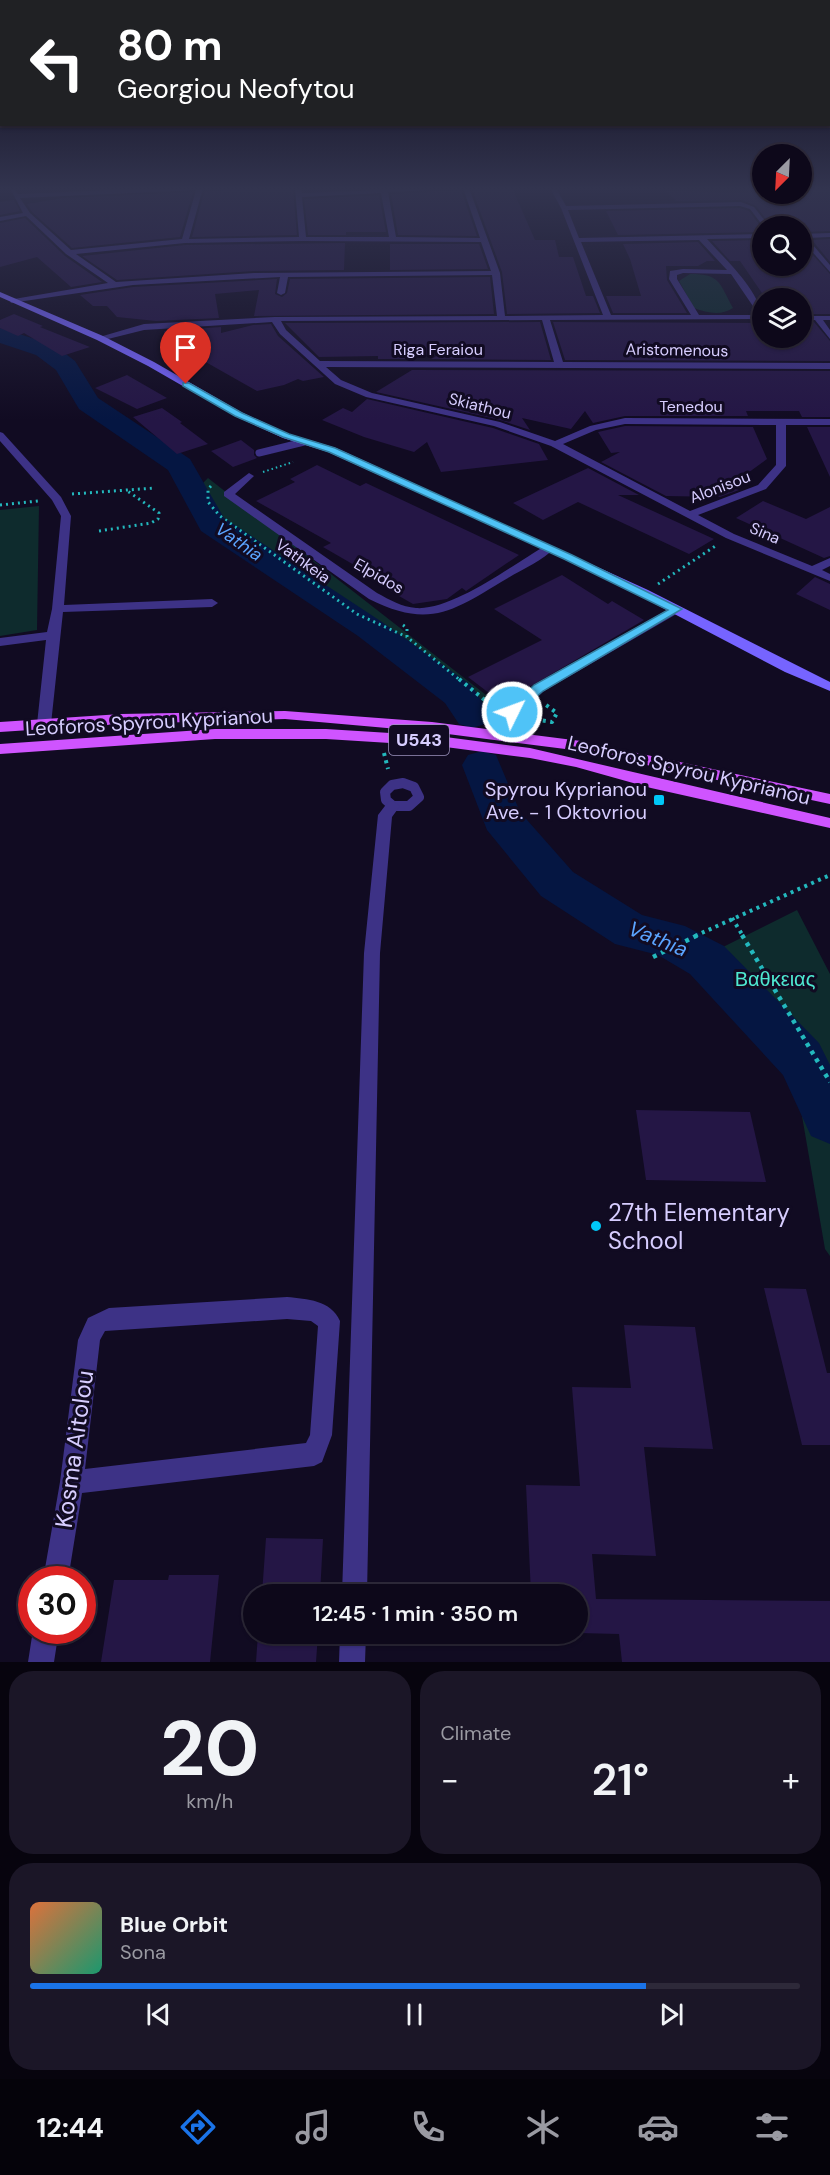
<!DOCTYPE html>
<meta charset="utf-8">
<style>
body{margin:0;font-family:"DM Sans",sans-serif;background:#1b1627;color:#f1f3f6;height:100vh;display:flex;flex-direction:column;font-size:22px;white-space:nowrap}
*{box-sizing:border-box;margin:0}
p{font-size:20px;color:#9a9aa2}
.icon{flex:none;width:33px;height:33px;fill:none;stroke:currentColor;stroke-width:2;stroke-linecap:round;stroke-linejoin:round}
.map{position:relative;height:1662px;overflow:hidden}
.details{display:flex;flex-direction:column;gap:9px;padding:9px;background:#07040e;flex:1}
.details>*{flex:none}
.guide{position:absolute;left:0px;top:0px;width:831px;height:126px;box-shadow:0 2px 4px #0004,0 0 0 2px #2d2939;background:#202124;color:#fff;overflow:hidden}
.needle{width:39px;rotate:204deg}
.controls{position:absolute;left:752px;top:144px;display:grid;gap:12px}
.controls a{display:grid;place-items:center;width:60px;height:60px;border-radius:50%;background:#0d081a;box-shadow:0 2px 4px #0004,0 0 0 2px #2d2939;font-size:30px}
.speed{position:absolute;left:18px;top:1566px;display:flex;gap:12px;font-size:30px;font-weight:700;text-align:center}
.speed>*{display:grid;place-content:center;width:78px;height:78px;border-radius:50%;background:#0d081a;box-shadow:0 2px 4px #0004,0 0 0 2px #2d2939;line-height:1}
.speed .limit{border:9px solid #d22;background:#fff;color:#111}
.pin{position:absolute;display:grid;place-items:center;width:51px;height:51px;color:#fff;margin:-62px -26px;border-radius:50% 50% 50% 0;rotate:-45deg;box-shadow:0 0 6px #0007}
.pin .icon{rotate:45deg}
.me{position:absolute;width:66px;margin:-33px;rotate:48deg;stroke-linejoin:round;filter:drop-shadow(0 0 4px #0008)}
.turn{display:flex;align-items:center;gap:21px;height:126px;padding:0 18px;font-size:27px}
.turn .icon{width:78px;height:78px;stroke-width:2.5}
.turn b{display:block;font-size:42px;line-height:51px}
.big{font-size:45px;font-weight:600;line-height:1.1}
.details .widget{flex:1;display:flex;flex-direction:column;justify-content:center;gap:9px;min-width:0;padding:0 21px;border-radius:24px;background:#1b1627}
.details .dial{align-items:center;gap:0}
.dial b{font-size:78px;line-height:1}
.song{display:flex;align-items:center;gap:18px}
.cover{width:72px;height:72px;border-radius:9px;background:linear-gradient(135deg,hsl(20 70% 55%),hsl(160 70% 35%))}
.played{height:6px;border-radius:3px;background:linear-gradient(90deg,#1a73e8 80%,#2d2939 80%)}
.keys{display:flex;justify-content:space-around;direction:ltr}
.heat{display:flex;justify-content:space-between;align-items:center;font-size:33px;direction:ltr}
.details .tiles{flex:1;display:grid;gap:9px;grid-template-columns:1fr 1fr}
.widget:last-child{grid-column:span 2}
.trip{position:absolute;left:243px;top:1584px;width:345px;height:60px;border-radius:30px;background:#0d081a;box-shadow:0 2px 4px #0004,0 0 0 2px #2d2939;font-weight:600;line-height:60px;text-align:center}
.tabs{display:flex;height:96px;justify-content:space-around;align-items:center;background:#05030a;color:#9a9aa2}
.tabs .icon{width:42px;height:42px}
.tabs .active{color:#1a73e8}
.tabs b{font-size:27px;color:#f1f3f6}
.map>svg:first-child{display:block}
.green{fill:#0e2b2d}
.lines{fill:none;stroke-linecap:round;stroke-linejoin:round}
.river{fill:#051642;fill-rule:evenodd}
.building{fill:#241645}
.path-far3{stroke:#23b8bd;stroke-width:2;stroke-dasharray:1.5 3;stroke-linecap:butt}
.path-far2{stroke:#23b8bd;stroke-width:3;stroke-dasharray:2 4;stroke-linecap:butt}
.path-far1{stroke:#23b8bd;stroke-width:4;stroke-dasharray:3 4.5;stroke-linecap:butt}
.path{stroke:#23b8bd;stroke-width:4.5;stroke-dasharray:4 5;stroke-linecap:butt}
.lane-far1{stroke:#3d3286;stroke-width:7}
.lane{stroke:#3d3286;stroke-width:10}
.street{fill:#3d3286;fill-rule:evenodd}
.secondary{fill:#7664ff;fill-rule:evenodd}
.primary{fill:#cf54ff;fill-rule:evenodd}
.route{fill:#4fc3f7;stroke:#337fa1;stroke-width:1.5}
.poi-dot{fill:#00c8f8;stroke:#110b22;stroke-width:2}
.labels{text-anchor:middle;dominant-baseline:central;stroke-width:6;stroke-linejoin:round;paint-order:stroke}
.far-street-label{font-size:16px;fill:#d7cdff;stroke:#110b22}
.far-water-label{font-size:18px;font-style:italic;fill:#5ba4ff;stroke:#110b22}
.shield{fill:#110b22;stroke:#9c93bd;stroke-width:1.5}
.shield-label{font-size:18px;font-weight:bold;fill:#d7cdff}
.street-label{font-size:20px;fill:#d7cdff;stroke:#110b22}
.poi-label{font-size:20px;fill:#d7cdff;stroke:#110b22;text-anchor:end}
.park-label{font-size:20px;fill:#4ee9d1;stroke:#110b22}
.water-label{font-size:21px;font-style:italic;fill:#5ba4ff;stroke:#110b22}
.near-poi-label{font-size:24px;fill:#d7cdff;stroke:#110b22;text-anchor:start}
.near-street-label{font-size:24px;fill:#d7cdff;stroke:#110b22}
</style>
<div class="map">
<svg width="830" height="1662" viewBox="0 0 830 1662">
<rect width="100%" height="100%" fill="#110b22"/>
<path class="green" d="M 690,274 C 721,274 719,283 733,308 C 721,316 707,313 694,308 L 679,281 Z
M 208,478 L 504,709 L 485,714 L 221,523 L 199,487 Z
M 39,506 L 37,630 L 0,636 L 0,510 Z
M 797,910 L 830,974 L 830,1256 L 825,1249 L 798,1093 L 697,960 Z"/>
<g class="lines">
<path class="river" d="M 0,328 L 54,345 L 75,361 L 98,398 L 190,459 L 224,518 L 382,622 L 471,685 L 491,715 L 485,724 L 472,728 L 459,724 L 445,703 L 358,636 L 201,531 L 168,470 L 79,409 L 56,370 L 36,355 L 0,343 Z
M 482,751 L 496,755 L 520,812 L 573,872 L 642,915 L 685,926 L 724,946 L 819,1043 L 830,1065 L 830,1144 L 811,1136 L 783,1075 L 690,974 L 658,955 L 615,944 L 541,896 L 487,830 L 462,765 L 468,755 Z"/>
</g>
<path class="building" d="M 222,188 L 293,188 L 297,235 L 192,237 L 204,192 L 222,191 Z
M 512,188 L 535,240 L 555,240 L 559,257 L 573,257 L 586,296 L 593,296 L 600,313 L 507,314 L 502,272 L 472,189 Z
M 801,188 L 830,188 L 830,231 L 801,232 L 801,226 L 771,226 L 756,206 L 742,200 L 676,201 L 666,191 L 801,194 Z
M 461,190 L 477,236 L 398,235 L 391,194 Z
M 193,192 L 180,237 L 72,248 L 32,212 L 27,204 L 63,198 Z
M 379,195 L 386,232 L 346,232 L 346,235 L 308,235 L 304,199 Z
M 14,200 L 20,211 L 0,215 L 0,202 Z
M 740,208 L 749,211 L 762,228 L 762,232 L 618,235 L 606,211 Z
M 25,218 L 65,256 L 102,282 L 71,287 L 37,257 L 0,267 L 0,223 Z
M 830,239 L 830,262 L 812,240 Z
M 762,240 L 762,266 L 801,266 L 801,242 L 830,274 L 830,314 L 801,314 L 801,296 L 764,296 L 740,261 L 730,261 L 712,241 Z
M 698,242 L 715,261 L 707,261 L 698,266 L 666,266 L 667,280 L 687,313 L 613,313 L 606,296 L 641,296 L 630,259 L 623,244 Z
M 345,243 L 344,270 L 254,271 L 117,280 L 82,256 L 185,245 Z
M 390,244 L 479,244 L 488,269 L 390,270 Z
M 490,277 L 494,314 L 254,316 L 259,290 L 215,294 L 219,318 L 156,321 L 117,317 L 107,306 L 93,306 L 80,295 L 133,287 L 277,279 L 275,294 L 282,297 L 287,293 L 290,279 Z
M 14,314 L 43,326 L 40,327 L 90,347 L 62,356 L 24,333 L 18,336 L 0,328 L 0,320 Z
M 540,322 L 551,360 L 431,359 L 446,351 L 406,359 L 378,359 L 378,356 L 319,357 L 285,323 Z
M 553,322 L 762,323 L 762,342 L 801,342 L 801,322 L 814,322 L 830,341 L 830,361 L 565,360 Z
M 271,324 L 278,336 L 324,377 L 303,381 L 298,379 L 284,385 L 257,391 L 165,339 L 164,331 L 221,327 L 221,333 L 253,325 Z
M 412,370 L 830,371 L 830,417 L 802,417 L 799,411 L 746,411 L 748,416 L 625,416 L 593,423 L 585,411 L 571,429 L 522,418 L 530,430 L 500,420 L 376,392 Z
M 127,375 L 167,398 L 137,409 L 95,388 Z
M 367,399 L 493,428 L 539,444 L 548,460 L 441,472 L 427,442 L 414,452 L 364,437 L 322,420 L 343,408 L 352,412 Z
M 162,408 L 182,422 L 180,423 L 208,444 L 177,454 L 133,417 Z
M 625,426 L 753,427 L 767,459 L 730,486 L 739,490 L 720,497 L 666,496 L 601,462 L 620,452 L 611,453 L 598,432 Z
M 807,427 L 830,427 L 830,477 Z
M 241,440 L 254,450 L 254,455 L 257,458 L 233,467 L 211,451 Z
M 317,465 L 360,486 L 366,483 L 519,555 L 466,591 L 462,588 L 447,599 L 413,604 L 357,572 L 361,569 L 323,547 L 331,543 L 256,501 L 295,482 L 290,479 Z
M 588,468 L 639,495 L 618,495 L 714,539 L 689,554 L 578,502 L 543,520 L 513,503 Z
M 763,501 L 806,519 L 830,507 L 830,556 L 824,558 L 736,518 Z
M 562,575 L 608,604 L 612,601 L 644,620 L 502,703 L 468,677 L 542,640 L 494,609 Z
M 815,577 L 830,584 L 830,610 L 796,594 Z
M 636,1110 L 750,1112 L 766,1182 L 646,1180 Z
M 764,1288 L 806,1289 L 827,1373 L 830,1373 L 830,1445 L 802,1445 Z
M 624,1325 L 695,1327 L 713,1449 L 644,1447 L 656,1556 L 592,1554 L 596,1599 L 830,1601 L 830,1662 L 622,1662 L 619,1634 L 578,1633 L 578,1594 L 531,1594 L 526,1485 L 580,1486 L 572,1387 L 631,1388 Z
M 266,1538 L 323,1539 L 320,1594 L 262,1594 Z
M 169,1575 L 219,1575 L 210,1662 L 101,1662 L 114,1580 L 168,1580 Z
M 258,1634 L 318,1634 L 316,1662 L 256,1662 Z"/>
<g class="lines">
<path class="path-far3" d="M 263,472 L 293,462"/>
<path class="path-far2" d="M 211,486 L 208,489 L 208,502 L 220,516 L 357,614 L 407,637
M 72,494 L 155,488
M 0,505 L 38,501
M 99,531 L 151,523 L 158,519 L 159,513 L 126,490
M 658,584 L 717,545
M 403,625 L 407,628 L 407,637 L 461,681"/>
<path class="path-far1" d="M 459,679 L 497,710
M 528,718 L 552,722 L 557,713 L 546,705
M 384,753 L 388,769
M 732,918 L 743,936
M 695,936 L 830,875"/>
<path class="path" d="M 742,935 L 830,1082
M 653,957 L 698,935"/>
<path class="lane-far1" d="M 259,453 L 304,442"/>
<path class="lane" d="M 403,783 L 414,787 L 419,797 L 409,806 L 393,806 L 386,800 L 385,792 L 392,785 Z"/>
<path class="street" d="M 159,188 L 203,188 L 189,239 L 299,237 L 295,188 L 301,188 L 302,193 L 433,188 L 430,190 L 388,192 L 396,237 L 480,238 L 463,188 L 469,188 L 500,273 L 505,316 L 603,315 L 561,208 L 550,188 L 556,188 L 566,206 L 741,202 L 754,207 L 769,226 L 763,226 L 750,209 L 740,206 L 568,210 L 579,238 L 762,234 L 762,238 L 707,239 C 725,259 762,293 762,319 L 550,320 L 563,362 L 830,363 L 830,369 L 326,367 L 341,380 L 372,393 L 500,422 L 555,441 L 590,426 L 625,418 L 830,419 L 830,425 L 786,425 L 786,466 L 766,489 L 698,515 L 734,534 L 812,566 L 830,558 L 830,566 L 822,570 L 830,574 L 830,581 L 726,538 L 551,446 L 494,426 L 366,397 L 335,384 L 280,334 L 272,322 L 144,330 L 100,341 L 96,338 L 144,324 L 275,317 L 497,316 L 492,275 L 288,277 L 285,293 L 281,295 L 277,293 L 280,277 L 133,285 L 11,303 L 10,301 L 14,299 L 108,283 L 66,254 L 26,216 L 0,221 L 0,217 L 23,213 L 11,190 L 15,190 L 18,194 ZM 196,190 L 182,239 L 71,250 L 30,213 L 20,198 ZM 381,193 L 389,237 L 306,237 L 302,197 ZM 699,240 L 727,270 L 683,269 L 670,271 L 669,279 L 691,315 L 611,315 L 581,242 ZM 303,241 L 481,242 L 491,271 L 254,273 L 116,282 L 76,254 L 185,243 ZM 683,273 L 731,274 L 759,315 L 699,315 L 677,279 L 677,275 ZM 542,320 L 554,362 L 320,361 L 286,330 L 281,321 ZM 625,424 L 776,425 L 776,465 L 758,485 L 690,511 L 563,444 L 596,430 Z
M 830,233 L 830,237 L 807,238 L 830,265 L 830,272 L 801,239 L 801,234 Z
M 801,316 L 830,316 L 830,320 L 823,320 L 830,330 L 830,339 L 815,320 L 801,320 Z
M 0,432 L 3,433 L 61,497 L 71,516 L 64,605 L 212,599 L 218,603 L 212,607 L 63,612 L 51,724 L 44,729 L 37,724 L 46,640 L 0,646 L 0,638 L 47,632 L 52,609 L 61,516 L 52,500 L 0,441 Z
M 249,473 L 254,476 L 235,494 L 377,593 C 390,600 402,607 416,608 C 452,611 514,564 545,546 L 553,546 L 555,548 C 543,560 523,569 508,578 C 454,610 431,630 369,599 L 224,496 L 224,492 Z
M 676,605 L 682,609 L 680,612 L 544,691 L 517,715 L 507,715 L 505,712 L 507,709 L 534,685 Z
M 393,801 L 400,806 L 392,817 L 380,953 L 367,1594 L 342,1594 L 364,953 L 378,815 L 388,802 Z
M 287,1297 C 307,1299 331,1300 340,1321 L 332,1435 L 322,1462 L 314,1466 L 82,1493 L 68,1580 L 43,1580 L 60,1482 L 78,1340 L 88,1318 L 109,1308 ZM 287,1319 L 311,1321 L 318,1326 L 310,1435 L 306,1443 L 85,1469 L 100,1340 L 105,1331 Z
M 33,1630 L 59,1630 L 54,1662 L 28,1662 Z
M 340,1634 L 366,1634 L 365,1662 L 339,1662 Z"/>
<path class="secondary" d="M 0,292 L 103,336 L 154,362 L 241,412 L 289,434 L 336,448 L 648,590 L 830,682 L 830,691 L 785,672 L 640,596 L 545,550 L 328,452 L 283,438 L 235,416 L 148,366 L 97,340 L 0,297 Z"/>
<path class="primary" d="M 285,711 L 432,722 L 581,741 L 830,794 L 830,804 L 581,751 L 432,732 L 285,719 L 121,724 L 0,732 L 0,722 L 121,714 Z
M 215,729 L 326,729 L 438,736 L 530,748 L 830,818 L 830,828 L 651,788 L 576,767 L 530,758 L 438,746 L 326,739 L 215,739 L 0,754 L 0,744 Z"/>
</g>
<linearGradient id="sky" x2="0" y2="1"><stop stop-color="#090613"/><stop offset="0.45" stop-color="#32344f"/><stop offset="1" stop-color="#32344f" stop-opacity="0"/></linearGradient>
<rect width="830" height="420" fill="url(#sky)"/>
<path class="route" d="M 183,383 L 189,383 L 242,413 L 289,434 L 335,448 L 572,555 L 682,609 L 543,691 L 516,715 L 508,715 L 508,709 L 534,685 L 668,610 L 564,559 L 329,452 L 283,437 L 235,416 L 183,386 Z"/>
<g class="poi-dot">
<rect x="653" y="794" width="12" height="12" rx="3"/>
<circle cx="596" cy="1226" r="6"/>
</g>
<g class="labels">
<g class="far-street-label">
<text x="438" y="349">Riga Feraiou</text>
<text transform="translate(677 350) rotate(1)">Aristomenous</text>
<text transform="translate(480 406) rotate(14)">Skiathou</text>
<text x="691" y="406">Tenedou</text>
<text transform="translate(720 487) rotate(-21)">Alonisou</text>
<text transform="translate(765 533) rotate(23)">Sina</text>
<text transform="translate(303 561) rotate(36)">Vathkeia</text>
<text transform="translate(379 576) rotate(30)">Elpidos</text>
</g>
<g class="far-water-label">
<text transform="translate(239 542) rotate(35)">Vathia</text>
</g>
<rect class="shield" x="389" y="725" width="60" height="30" rx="4.5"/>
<g class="shield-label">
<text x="419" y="740">U543</text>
</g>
<g class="street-label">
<text transform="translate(149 722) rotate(-3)">Leoforos Spyrou Kyprianou</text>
<text transform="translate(689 770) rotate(13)">Leoforos Spyrou Kyprianou</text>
</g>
<g class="poi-label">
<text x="647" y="789">Spyrou Kyprianou<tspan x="647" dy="23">Ave. - 1 Oktovriou</tspan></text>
</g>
<g class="park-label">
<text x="775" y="979">Βαθκειας</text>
</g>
<g class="water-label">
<text transform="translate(658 939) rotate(22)">Vathia</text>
</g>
<g class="near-poi-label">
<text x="608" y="1212">27th Elementary<tspan x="608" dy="28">School</tspan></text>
</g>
<g class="near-street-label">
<text transform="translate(74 1449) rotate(-82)">Kosma Aitolou</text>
</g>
</g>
</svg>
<div class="controls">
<a><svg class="needle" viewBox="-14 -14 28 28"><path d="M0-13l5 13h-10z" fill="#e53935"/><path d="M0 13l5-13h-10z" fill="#9a9aa2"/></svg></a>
<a><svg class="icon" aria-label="search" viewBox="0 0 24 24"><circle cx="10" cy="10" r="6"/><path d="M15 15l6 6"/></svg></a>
<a><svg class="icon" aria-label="layers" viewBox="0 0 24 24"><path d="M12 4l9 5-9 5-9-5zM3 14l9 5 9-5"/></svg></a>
</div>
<div class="speed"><div class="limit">30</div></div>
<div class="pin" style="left:186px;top:384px;background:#d93025"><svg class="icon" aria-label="arrive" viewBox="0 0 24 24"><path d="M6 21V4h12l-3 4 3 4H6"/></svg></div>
<svg class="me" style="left:512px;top:712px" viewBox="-20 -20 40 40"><circle r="17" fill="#4fc3f7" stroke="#fff" stroke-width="3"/><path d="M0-11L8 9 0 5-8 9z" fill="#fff"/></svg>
<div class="trip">12:45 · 1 min · 350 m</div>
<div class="guide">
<div class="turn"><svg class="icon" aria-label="left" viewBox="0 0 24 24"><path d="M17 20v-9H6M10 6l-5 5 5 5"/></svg><div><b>80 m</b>Georgiou Neofytou</div></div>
</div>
</div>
<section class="details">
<div class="tiles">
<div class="widget dial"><b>20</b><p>km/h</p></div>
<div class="widget"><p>Climate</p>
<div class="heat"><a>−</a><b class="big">21°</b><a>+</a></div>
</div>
<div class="widget">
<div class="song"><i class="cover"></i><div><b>Blue Orbit</b><p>Sona</p></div></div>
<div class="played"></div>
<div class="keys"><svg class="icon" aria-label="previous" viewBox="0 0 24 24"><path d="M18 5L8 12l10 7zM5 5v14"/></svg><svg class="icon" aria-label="pause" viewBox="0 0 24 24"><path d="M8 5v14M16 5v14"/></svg><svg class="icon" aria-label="next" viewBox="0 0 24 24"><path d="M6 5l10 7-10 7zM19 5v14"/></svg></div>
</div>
</div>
</section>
<nav class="tabs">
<b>12:44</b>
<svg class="icon active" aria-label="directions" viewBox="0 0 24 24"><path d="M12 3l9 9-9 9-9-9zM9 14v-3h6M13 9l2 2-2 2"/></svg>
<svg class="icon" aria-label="music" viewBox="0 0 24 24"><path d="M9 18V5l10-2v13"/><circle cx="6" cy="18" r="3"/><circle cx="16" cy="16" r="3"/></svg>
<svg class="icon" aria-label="phone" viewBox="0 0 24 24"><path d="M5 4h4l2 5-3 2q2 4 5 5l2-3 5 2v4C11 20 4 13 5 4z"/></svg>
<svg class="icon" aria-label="climate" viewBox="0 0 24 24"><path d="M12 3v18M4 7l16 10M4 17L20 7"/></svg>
<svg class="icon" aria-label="car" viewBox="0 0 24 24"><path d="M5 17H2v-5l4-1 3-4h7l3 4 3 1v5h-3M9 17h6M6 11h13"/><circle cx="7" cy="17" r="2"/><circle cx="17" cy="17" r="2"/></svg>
<svg class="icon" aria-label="filters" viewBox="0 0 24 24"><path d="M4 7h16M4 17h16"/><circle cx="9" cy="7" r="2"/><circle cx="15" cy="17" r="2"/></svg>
</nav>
